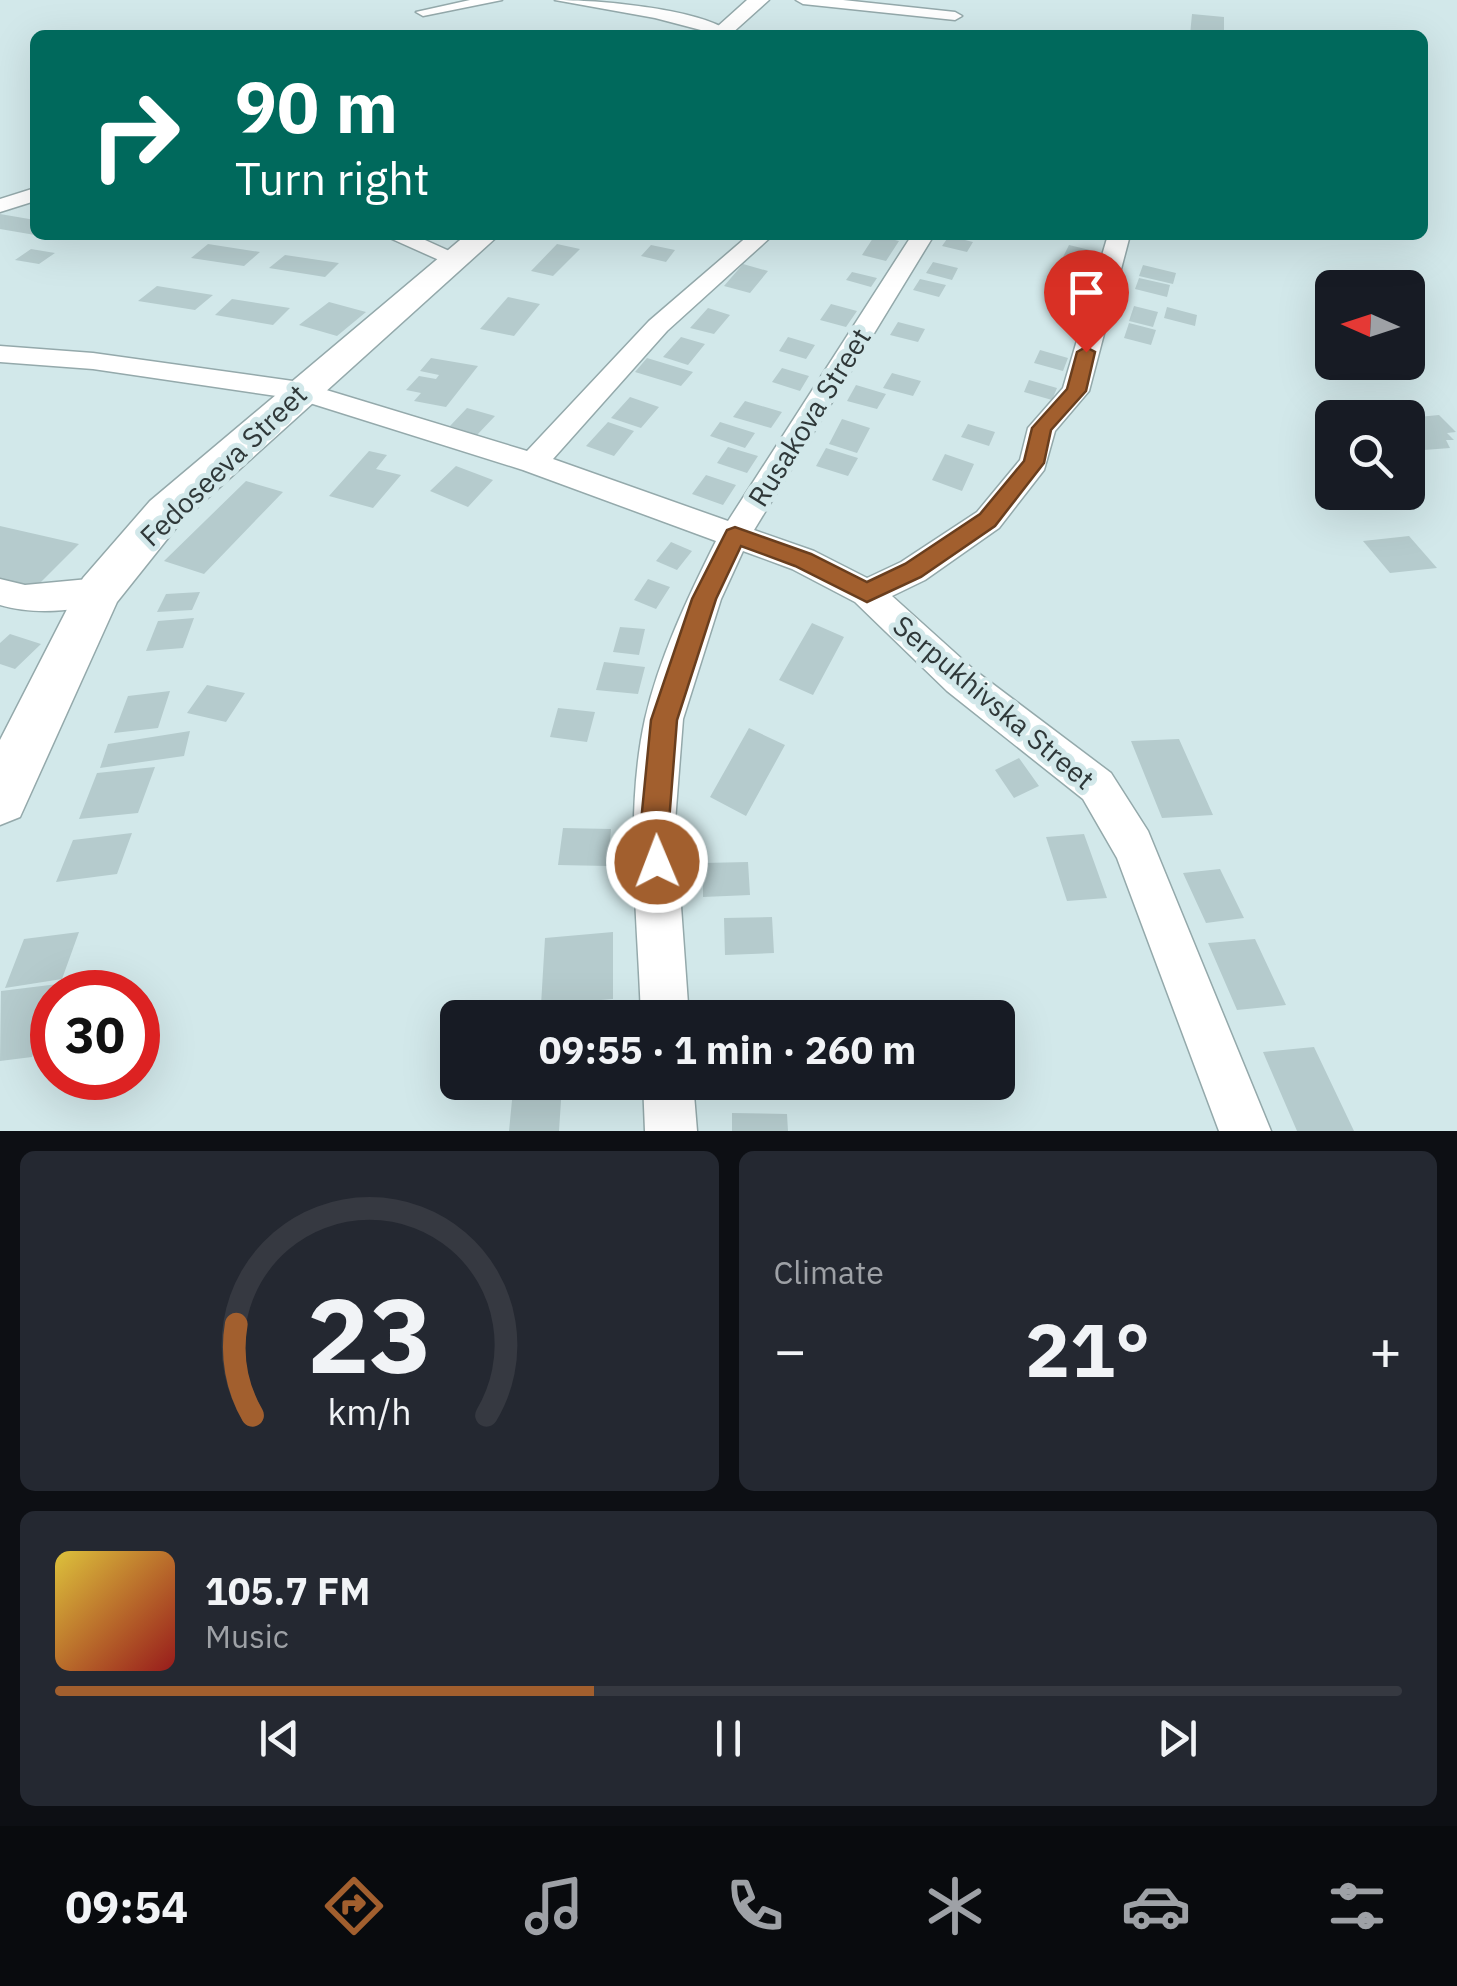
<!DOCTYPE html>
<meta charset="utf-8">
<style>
body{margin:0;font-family:"IBM Plex Sans",sans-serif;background:#242831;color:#f1f3f6;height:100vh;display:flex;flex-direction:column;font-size:38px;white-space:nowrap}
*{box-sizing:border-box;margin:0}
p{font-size:32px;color:#9ea1a6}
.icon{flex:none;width:55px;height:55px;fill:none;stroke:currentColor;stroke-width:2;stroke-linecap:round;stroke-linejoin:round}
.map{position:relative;height:1131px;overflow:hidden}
.sheet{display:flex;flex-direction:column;gap:20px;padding:20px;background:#0d0f14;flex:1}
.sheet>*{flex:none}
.top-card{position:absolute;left:30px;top:30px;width:1398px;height:210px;border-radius:15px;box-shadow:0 10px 40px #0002;background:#00695c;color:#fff;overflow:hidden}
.needle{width:65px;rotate:273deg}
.tools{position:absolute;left:1315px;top:270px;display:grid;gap:20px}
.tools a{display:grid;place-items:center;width:110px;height:110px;border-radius:15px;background:#171b24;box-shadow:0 10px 40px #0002;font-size:50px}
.speed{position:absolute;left:30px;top:970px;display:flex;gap:20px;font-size:50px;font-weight:700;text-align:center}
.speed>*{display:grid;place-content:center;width:130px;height:130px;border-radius:50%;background:#171b24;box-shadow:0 10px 40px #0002;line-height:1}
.speed .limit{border:15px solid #d22;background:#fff;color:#111}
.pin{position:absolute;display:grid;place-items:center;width:85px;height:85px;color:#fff;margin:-102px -42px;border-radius:50% 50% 50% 0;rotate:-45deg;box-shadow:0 0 10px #0007}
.pin .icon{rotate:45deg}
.me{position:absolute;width:110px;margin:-55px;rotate:359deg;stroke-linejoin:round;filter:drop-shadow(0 0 8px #0008)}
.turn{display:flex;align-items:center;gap:35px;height:210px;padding:0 40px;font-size:45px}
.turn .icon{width:130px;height:130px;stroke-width:2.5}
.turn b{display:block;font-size:70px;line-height:85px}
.big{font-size:75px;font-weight:800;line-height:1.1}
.sheet .widget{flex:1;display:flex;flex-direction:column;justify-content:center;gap:15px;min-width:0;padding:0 35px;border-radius:15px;background:#242831}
.sheet .dial{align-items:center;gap:0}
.dial svg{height:260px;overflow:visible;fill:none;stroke:#363941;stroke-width:7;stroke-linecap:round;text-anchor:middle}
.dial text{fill:#f1f3f6;stroke:none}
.song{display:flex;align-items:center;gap:30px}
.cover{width:120px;height:120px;border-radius:15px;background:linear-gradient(135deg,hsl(50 70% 55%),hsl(0 70% 35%))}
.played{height:10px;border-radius:5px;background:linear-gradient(90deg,#a25f2e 40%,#363941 40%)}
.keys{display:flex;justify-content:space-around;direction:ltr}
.heat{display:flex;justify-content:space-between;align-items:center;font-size:55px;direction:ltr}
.sheet .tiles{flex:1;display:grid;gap:20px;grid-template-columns:1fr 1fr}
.widget:last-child{grid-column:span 2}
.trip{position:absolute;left:440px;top:1000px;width:575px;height:100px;border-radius:15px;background:#171b24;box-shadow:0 10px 40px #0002;font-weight:800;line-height:100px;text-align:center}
.tab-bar{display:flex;height:160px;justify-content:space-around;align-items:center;background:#090b0e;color:#9ea1a6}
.tab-bar .icon{width:70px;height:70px}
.tab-bar .selected{color:#a25f2e}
.tab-bar b{font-size:45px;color:#f1f3f6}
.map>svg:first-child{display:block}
.building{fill:#b5cbcd}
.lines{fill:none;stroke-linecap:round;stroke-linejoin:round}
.minor-casing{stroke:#94a9ab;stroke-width:3}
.secondary-casing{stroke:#94a9ab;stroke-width:3}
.minor{fill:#fff;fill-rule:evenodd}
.secondary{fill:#fff;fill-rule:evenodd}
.route{fill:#a25f2e;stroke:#693e1e;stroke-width:2.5}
.labels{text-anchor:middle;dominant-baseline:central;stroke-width:10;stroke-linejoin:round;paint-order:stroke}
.street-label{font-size:28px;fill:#2f3839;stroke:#d2e8ea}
</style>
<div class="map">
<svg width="1457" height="1131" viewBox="0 0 1457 1131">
<rect width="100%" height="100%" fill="#d2e8ea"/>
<path class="building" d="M 1192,14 L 1224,17 L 1224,35 L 1190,35 Z
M 0,214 L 35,220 L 35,235 L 0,229 Z
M 875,235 L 899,241 L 886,261 L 862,255 Z
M 949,236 L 973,242 L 967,252 L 942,246 Z
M 208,244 L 260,252 L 244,266 L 191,258 Z
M 557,244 L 580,249 L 553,276 L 531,271 Z
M 651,245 L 675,250 L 666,262 L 641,256 Z
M 1069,245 L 1094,251 L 1088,264 L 1063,257 Z
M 31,249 L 55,253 L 39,264 L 15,260 Z
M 285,255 L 339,263 L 325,277 L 269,268 Z
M 1061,260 L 1086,266 L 1080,278 L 1055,272 Z
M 933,262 L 958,268 L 952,280 L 926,273 Z
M 743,264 L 768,271 L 750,293 L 724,286 Z
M 1143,265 L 1176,273 L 1173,284 L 1139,276 Z
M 852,272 L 877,278 L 871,287 L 846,280 Z
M 1139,278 L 1170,285 L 1167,297 L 1135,289 Z
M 920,279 L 946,285 L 939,297 L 913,290 Z
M 157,286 L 213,295 L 195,310 L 138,301 Z
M 1062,291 L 1084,297 L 1079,309 L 1056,303 Z
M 508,297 L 540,304 L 514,336 L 480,329 Z
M 232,299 L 290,308 L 273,325 L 215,315 Z
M 329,302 L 366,312 L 337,336 L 299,325 Z
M 831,304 L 857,311 L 846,327 L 820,320 Z
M 1134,306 L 1158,312 L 1153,327 L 1129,321 Z
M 1167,307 L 1197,315 L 1195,326 L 1164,318 Z
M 708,308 L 730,315 L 714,334 L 690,328 Z
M 898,322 L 925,329 L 918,342 L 890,335 Z
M 1129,323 L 1156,330 L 1151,345 L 1124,338 Z
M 681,337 L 705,344 L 688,365 L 663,357 Z
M 788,337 L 815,345 L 806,359 L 779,351 Z
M 1040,350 L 1068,358 L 1063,371 L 1034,363 Z
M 431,358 L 478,366 L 446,407 L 414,401 L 421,393 L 406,390 L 419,376 L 436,379 L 439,375 L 420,371 Z
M 647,358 L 693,372 L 681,386 L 635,372 Z
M 782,368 L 809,376 L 800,391 L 772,382 Z
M 892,373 L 921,381 L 913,396 L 883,388 Z
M 1029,380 L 1057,388 L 1052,400 L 1024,392 Z
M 856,385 L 886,394 L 877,409 L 847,401 Z
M 630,397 L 659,407 L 641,428 L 611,418 Z
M 745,401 L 782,412 L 771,428 L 733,417 Z
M 467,408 L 495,416 L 477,435 L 450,426 Z
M 1439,415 L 1456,432 L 1447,433 L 1454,440 L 1446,440 L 1450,448 L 1411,451 L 1408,447 L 1408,418 Z
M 842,419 L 870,428 L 857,453 L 829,444 Z
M 608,422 L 634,431 L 614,456 L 586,446 Z
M 720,422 L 755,433 L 745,448 L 710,436 Z
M 968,424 L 995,432 L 989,446 L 961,437 Z
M 728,447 L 758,456 L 747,473 L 717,463 Z
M 826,448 L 858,458 L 848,476 L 816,466 Z
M 369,451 L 387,455 L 376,469 L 401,475 L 373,508 L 329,496 Z
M 945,454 L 974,464 L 962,491 L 932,480 Z
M 456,466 L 493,480 L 468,507 L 430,491 Z
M 706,475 L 736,485 L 723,505 L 692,494 Z
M 246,481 L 283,492 L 204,574 L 164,561 Z
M 0,526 L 79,544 L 36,587 L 0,578 Z
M 1409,536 L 1437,568 L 1390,573 L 1363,541 Z
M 671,542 L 692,551 L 677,570 L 656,561 Z
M 648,579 L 670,587 L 656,609 L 634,600 Z
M 200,592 L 192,610 L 157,612 L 166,594 Z
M 194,618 L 183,648 L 146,651 L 158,621 Z
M 812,623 L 844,637 L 813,695 L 779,680 Z
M 620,627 L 645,629 L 639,655 L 613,652 Z
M 10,634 L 41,644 L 15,669 L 0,664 L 0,643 Z
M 604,662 L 645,667 L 638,694 L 596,690 Z
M 207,685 L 245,693 L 226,722 L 187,713 Z
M 170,691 L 158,728 L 114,733 L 128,696 Z
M 558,708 L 595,712 L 587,742 L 550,737 Z
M 749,728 L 785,745 L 746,816 L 710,797 Z
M 190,731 L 184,756 L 100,768 L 108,744 Z
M 1179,739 L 1213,815 L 1162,818 L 1131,741 Z
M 1019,758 L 1039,786 L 1014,798 L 995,770 Z
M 155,767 L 138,813 L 79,819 L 97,773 Z
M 563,828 L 611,829 L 608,866 L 558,865 Z
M 132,833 L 117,874 L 56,882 L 73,840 Z
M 1084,834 L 1107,898 L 1067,901 L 1046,837 Z
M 748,862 L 750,895 L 703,897 L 703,863 Z
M 1220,869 L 1244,918 L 1206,923 L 1183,873 Z
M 772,917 L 774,953 L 725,955 L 724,918 Z
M 79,932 L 62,979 L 5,988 L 24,939 Z
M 613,932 L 613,999 L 541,1005 L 545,938 Z
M 1255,939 L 1286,1005 L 1237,1010 L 1208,943 Z
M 58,984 L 32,1057 L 0,1061 L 1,991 Z
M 1314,1047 L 1354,1131 L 1297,1131 L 1263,1052 Z
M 562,1086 L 559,1131 L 509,1131 L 513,1090 Z
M 732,1113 L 787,1114 L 788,1131 L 732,1131 Z"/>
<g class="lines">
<defs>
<path id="minor" d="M 470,0 L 502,0 L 423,16 L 416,12 Z
M 555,0 C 597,0 695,8 729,31 L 720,35 L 655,18 Z
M 796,0 L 843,0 L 955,12 L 962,16 L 955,20 L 803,4 Z
M 35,188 L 35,201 L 0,212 L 0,199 Z
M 383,235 L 414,235 L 467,259 L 456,266 L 448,264 Z
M 749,235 L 773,235 L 667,331 L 553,459 L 728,521 L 912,235 L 934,235 L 754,530 L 814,551 L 867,578 L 901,562 L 977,512 L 1020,460 L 1028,428 L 1063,388 L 1108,235 L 1130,235 L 1089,391 L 1055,431 L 1044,470 L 999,528 L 925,580 L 892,596 L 973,669 L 1111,773 L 1148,831 L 1271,1131 L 1219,1131 L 1117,858 L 1083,799 L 947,691 L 855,602 L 792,569 L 743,551 L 721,599 L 683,719 L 675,822 L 689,1018 L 641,1018 C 638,920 624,815 645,719 C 659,658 688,597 716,541 L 523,470 L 297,399 L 93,369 L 0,362 L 0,346 L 93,353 L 300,382 L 527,451 L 649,321 Z
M 99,578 L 111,582 L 116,591 L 111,600 C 77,612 34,615 0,605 L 0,579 L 25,585 Z
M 643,1082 L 693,1082 L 697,1131 L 645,1131 Z"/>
<path id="secondary" d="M 747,0 L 769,0 L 730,35 L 708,35 Z
M 466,235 L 499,235 L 180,523 L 117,602 L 20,817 L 0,825 L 0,740 L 83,578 L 150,501 Z"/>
</defs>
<use href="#minor" class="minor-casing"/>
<use href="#secondary" class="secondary-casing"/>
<use href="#minor" class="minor"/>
<use href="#secondary" class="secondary"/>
</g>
<path class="route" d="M 1086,347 L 1095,352 L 1086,391 L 1051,430 L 1044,463 L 995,526 L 921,577 L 867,602 L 795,566 L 741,546 L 716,599 L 677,720 L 669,822 L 672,862 L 667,872 L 657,876 L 647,872 L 642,862 L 641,822 L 651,720 L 692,599 L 727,530 L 735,527 L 811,554 L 867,582 L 905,564 L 980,514 L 1024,461 L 1032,428 L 1067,389 L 1077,352 Z"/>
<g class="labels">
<g class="street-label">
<text transform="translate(809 417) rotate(-58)">Rusakova Street</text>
<text transform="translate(223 465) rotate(-44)">Fedoseeva Street</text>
<text transform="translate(994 702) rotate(40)">Serpukhivska Street</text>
</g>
</g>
</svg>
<div class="tools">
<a><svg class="needle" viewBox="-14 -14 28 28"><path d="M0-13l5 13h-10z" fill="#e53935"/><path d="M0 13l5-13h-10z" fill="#9ea1a6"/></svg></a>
<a><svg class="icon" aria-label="search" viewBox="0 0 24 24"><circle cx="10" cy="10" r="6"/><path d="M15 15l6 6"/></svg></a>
</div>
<div class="speed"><div class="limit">30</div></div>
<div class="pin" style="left:1086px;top:352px;background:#d93025"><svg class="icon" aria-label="arrive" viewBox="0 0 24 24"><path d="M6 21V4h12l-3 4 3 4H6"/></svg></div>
<svg class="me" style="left:657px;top:862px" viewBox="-20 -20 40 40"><circle r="17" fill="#a25f2e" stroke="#fff" stroke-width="3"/><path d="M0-11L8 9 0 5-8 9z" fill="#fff"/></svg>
<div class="trip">09:55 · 1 min · 260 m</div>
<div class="top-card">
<div class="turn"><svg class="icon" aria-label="right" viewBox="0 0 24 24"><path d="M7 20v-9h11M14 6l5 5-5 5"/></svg><div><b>90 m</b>Turn right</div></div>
</div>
</div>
<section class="sheet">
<div class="tiles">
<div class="widget dial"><svg viewBox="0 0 100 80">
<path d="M14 69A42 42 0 1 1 86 69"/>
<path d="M14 69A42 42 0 0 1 9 41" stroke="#a25f2e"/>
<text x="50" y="56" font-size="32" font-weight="700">23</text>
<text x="50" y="72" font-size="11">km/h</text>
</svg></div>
<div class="widget"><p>Climate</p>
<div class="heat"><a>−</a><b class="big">21°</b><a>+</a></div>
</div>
<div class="widget">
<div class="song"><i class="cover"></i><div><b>105.7 FM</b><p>Music</p></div></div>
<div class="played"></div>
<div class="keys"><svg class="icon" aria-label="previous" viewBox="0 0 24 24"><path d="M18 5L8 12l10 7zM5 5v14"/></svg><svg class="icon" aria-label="pause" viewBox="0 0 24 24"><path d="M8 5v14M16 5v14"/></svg><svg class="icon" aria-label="next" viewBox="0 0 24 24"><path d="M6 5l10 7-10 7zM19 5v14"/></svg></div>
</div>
</div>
</section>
<nav class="tab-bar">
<b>09:54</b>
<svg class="icon selected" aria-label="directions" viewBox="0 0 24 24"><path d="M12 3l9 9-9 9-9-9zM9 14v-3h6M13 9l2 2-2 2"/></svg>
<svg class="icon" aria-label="music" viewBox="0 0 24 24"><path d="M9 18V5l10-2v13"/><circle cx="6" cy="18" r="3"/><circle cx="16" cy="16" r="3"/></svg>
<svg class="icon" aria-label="phone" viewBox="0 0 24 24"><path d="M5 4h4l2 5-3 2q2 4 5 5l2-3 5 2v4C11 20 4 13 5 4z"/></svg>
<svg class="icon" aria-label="climate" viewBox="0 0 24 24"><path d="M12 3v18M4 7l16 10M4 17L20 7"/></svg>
<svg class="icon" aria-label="car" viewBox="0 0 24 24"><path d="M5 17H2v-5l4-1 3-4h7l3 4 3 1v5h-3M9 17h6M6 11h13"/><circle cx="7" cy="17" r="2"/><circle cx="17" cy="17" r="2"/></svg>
<svg class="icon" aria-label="filters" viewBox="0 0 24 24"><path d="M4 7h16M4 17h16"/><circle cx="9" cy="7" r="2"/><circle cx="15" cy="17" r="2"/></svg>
</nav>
